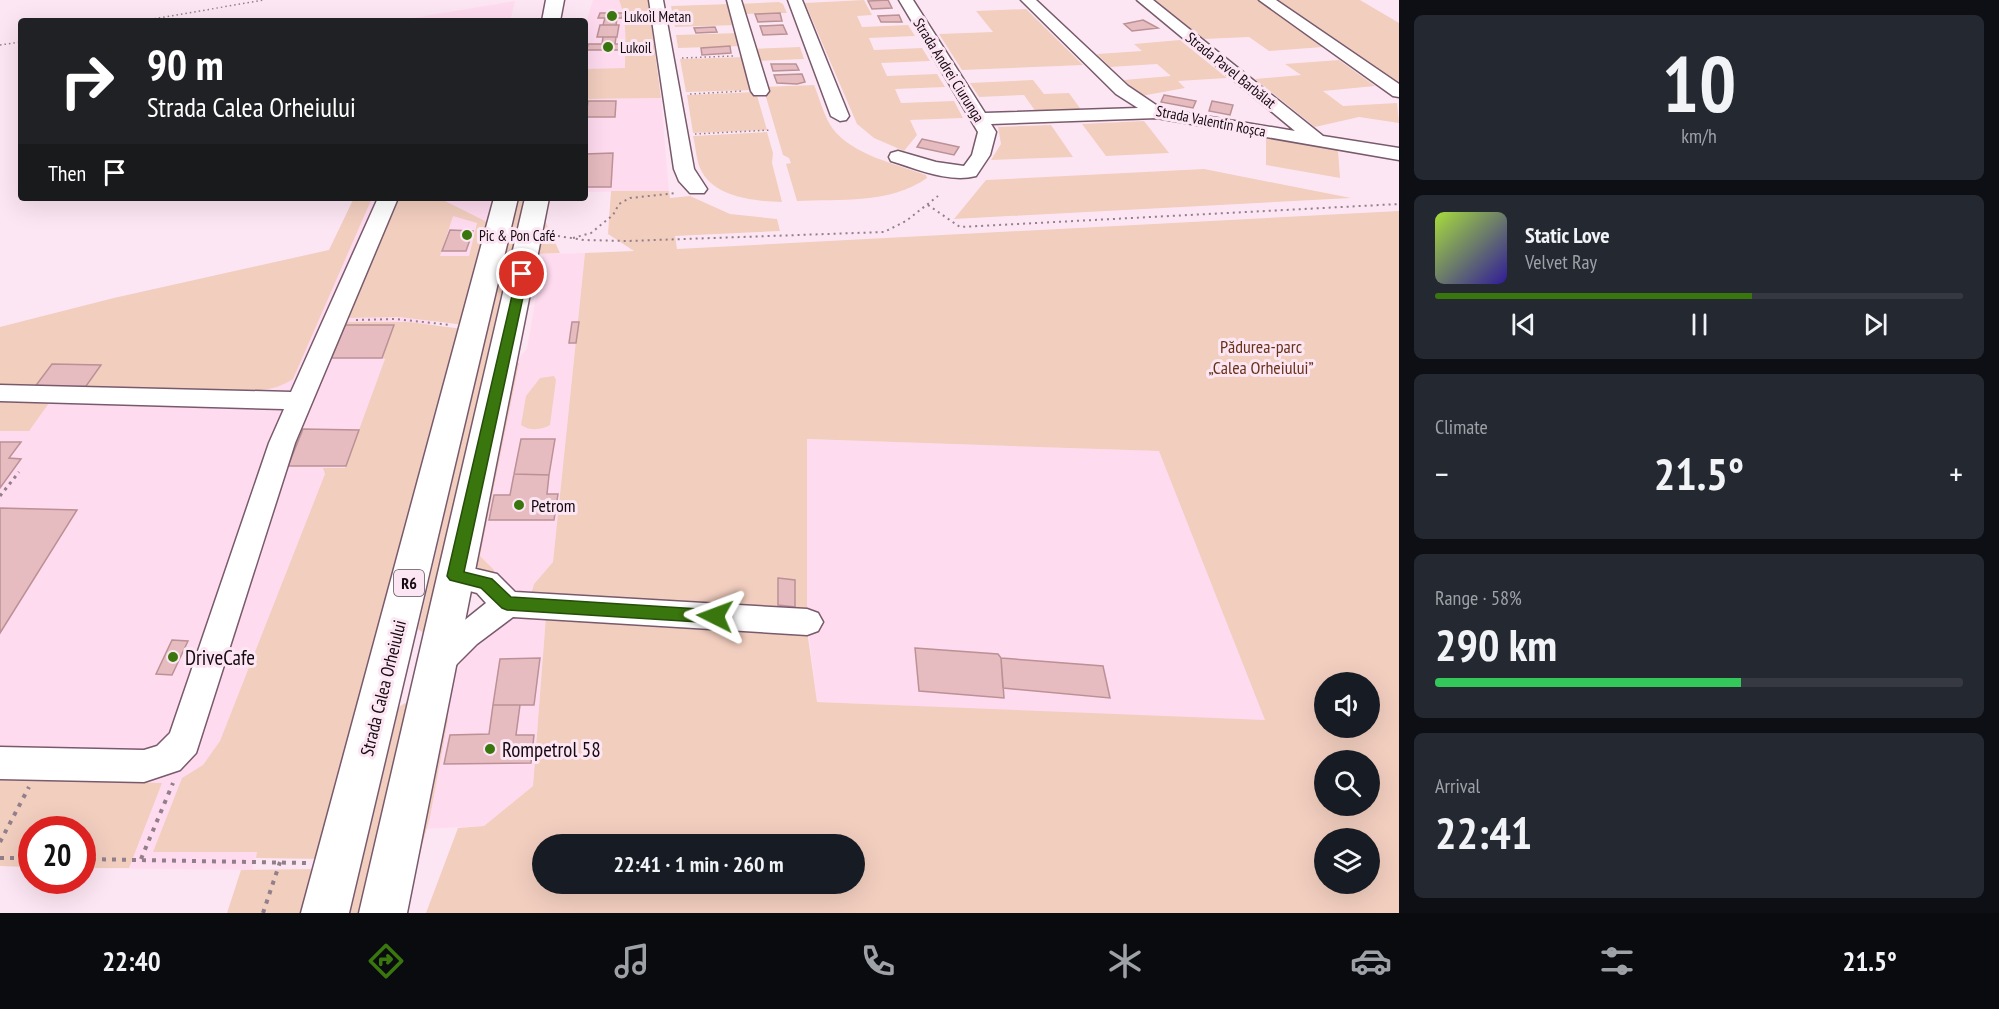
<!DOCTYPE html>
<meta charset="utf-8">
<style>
body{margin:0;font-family:"PT Sans Narrow",sans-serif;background:#242831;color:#f1f3f6;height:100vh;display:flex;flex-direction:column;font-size:22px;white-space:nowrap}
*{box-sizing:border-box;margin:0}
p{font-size:20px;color:#9ea1a6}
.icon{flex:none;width:33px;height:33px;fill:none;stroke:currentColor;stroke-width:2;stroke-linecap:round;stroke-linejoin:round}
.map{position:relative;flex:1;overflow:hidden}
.sheet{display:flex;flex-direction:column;gap:15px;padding:15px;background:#0d0f14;width:600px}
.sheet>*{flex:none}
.banner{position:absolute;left:18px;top:18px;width:570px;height:183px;border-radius:6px;box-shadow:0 6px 24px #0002;background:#202124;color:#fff;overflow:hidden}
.buttons{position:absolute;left:1314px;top:672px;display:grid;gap:12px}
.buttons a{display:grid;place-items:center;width:66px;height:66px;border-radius:50%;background:#171b24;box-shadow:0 6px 24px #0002;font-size:30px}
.speed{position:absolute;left:18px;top:816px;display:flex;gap:12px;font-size:30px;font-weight:700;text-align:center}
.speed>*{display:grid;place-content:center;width:78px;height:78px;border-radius:50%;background:#171b24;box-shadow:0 6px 24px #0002;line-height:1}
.speed .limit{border:9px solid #d22;background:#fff;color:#111}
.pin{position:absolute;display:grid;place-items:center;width:51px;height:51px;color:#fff;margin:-26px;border:3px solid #fff;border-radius:50%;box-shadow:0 2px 6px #0007}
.me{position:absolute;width:66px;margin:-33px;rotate:273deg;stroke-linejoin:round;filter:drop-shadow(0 0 4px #0008)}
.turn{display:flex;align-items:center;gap:21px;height:126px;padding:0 30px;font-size:27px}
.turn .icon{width:78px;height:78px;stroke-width:2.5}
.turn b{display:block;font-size:42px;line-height:51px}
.then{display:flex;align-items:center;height:57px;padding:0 30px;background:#0003;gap:12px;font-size:22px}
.big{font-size:45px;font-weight:600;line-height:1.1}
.sheet .widget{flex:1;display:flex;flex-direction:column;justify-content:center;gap:9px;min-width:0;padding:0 21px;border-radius:9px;background:#242831}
.sheet .dial{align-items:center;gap:0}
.dial b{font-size:78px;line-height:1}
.song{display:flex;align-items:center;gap:18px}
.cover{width:72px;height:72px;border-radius:9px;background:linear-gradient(135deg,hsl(80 70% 55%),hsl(250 70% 35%))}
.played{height:6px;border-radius:3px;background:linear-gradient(90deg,#3a760e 60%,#363941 60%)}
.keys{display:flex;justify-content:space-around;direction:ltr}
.heat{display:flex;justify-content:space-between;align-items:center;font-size:33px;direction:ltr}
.charge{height:9px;border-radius:4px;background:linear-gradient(90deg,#34c759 58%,#363941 0)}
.trip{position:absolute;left:532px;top:834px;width:333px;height:60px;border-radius:30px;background:#171b24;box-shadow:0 6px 24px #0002;font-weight:600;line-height:60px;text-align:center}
.menu{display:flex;height:96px;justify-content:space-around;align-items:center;background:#090b0e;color:#9ea1a6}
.menu .icon{width:42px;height:42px}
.menu .current{color:#3a760e}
.menu b{font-size:27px;color:#f1f3f6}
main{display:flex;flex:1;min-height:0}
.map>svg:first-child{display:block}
.built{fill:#ffdbf0}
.green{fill:#f2cebf;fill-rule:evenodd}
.building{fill:#e7bcc0;stroke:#ba9194;stroke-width:1.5}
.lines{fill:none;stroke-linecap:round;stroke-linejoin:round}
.minor-casing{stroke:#795a6c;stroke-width:3}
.highway-casing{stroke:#795a6c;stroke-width:3}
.path-far3{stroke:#917f8a;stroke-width:1.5;stroke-dasharray:1.5 3;stroke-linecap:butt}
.path-far2{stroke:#917f8a;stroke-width:2;stroke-dasharray:2 4;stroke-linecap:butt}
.path-far1{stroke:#917f8a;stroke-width:3;stroke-dasharray:3 4.5;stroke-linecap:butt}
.path{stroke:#917f8a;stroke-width:4;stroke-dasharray:4 6;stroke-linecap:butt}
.minor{fill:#fff;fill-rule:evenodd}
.highway{fill:#fff;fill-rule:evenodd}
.route{fill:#3a760e;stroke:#264d09;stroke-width:1.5}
.poi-dot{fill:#3a760e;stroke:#fde6f3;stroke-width:2}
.labels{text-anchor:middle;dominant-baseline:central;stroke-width:6;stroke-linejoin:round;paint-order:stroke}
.far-poi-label{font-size:15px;fill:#150a11;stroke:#fde6f3;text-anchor:start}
.far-street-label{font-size:15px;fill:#150a11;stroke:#fde6f3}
.shield{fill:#fde6f3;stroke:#5b4c55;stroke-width:1.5}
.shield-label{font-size:16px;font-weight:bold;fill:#150a11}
.park-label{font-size:18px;fill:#693218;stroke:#fde6f3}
.poi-label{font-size:18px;fill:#150a11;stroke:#fde6f3;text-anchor:start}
.street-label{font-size:18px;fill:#150a11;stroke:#fde6f3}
.near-poi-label{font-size:21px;fill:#150a11;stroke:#fde6f3;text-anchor:start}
</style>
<main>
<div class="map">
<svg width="1399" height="913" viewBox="0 0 1399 913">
<rect width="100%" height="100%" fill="#fde6f3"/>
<path class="built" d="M 593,0 L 619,0 L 626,17 L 625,69 L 585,69 L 585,26 Z
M 515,1 L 510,21 L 395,21 Z
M 661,98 L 669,191 L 585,192 L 585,99 Z
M 354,198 L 495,198 L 489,223 L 478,219 L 469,256 L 453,257 L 252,870 L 83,868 L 82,830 L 32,830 L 31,867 L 0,866 L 0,327 L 114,298 L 329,250 Z
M 585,253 L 553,562 L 534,584 L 530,598 L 488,578 L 476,564 L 514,363 L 527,349 L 543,254 Z
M 806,439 L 1160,451 L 1266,721 L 817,702 L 807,622 Z
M 546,616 L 533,786 L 484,826 L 423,829 L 452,680 L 464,658 L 482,639 L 504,622 L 518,617 Z"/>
<path class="green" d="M 619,0 L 648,0 L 661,98 L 585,99 L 585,69 L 625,68 C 625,44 628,24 619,0 Z
M 864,0 L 872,15 L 857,16 L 862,27 L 908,25 L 915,36 L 869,38 L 874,50 L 922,48 L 930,61 L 881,63 L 887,76 L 937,74 L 945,87 L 895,89 L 901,103 L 954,101 L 963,118 L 910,120 L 917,135 L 904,151 L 874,138 L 857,124 L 805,3 Z
M 1150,0 L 1261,0 L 1318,37 L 1310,37 L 1323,47 L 1269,51 L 1249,37 L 1204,39 Z
M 1272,0 L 1360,0 L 1399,23 L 1399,88 Z
M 779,2 L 783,4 L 787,13 L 741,14 L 738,4 Z
M 731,4 L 737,25 L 675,27 L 671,6 Z
M 1026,9 L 1083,65 L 962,70 L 939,34 L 993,32 L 976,11 Z
M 739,33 L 743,46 L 678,48 L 676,35 Z
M 1180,40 L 1227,78 L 1178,81 L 1185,88 L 1141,96 L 1124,80 L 1171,76 L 1157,64 L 1110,67 L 1097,54 L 1142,51 L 1134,44 Z
M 800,47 L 804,59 L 755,61 L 752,49 Z
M 746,57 L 755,90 L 686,92 L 680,59 Z
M 1339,60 L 1375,86 L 1323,91 L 1343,106 L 1397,103 L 1399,123 L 1359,117 L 1315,127 L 1255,79 L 1301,75 L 1285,64 Z
M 1033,80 L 1044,94 L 1069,93 L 1082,111 L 1036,112 L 1024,95 L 979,97 L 970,83 Z
M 814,85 C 820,99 824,117 833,129 C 853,155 896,164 926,175 L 927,178 C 891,204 840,199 797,201 L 786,164 L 791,163 L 789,158 L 783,155 L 763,87 Z
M 756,92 L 767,130 L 693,133 L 687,95 Z
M 1144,121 L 1169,153 L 1106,156 L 1082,124 Z
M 1051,125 L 1073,157 L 991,160 L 1001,144 L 998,127 Z
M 767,132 L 773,153 L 772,163 L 782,202 C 756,201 716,198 702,172 C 696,162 696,147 693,136 Z
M 1266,138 L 1338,150 L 1340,178 L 1266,165 Z
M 1204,169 L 1351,198 L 954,219 L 986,180 Z
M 611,191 L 669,191 L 670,198 L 690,196 L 730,214 L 777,219 L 780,231 L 675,236 L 677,249 L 1399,211 L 1399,913 L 426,913 L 458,828 L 484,826 L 533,786 L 546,616 L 807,630 L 817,702 L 1265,720 L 1159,451 L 807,439 L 807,613 L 530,598 L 534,584 L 553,562 L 585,253 L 634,251 L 608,234 ZM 1324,682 L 1370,682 L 1370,728 L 1324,728 ZM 1324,760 L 1370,760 L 1370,806 L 1324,806 ZM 1324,838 L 1370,838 L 1370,884 L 1324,884 ZM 543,844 L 855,844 L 855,884 L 543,884 Z
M 354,198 L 372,198 L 293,379 C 282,386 273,389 260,390 L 258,394 L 84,389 L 101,365 L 53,364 L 34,388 L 0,387 L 0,327 L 114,298 L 329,250 Z
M 392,198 L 439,198 L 489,223 L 465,325 L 399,317 L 342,318 ZM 453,216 L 477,223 L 469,256 L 440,256 Z
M 518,198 L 524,198 L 426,635 L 418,629 Z
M 542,220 L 546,223 L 560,253 L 535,254 Z
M 343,322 L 409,322 L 463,329 L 324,859 L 256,858 L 257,852 L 153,852 L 182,778 L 203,765 L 220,741 L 325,474 L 323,468 L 345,468 L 385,359 L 382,358 L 394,325 L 341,325 Z
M 514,363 L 519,363 L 480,556 L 494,570 L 494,577 L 483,575 L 476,564 Z
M 554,376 L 556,380 L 550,425 C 542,430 529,431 521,425 L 526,396 L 540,378 Z
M 0,401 L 49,403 L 29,431 L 0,431 Z
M 405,703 L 408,706 L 361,913 L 350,913 L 399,707 Z
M 446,711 L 448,719 L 430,817 L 414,874 Z
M 0,778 L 162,783 L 129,868 L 83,868 L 82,830 L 32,830 L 31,867 L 0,866 Z
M 320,869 L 309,913 L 227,913 L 241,870 Z"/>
<path class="building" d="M 888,0 L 892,8 L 872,9 L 868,1 Z
M 600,13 L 623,13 L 622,18 L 617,18 L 616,25 L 603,25 L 605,18 L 598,18 Z
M 780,13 L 782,21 L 758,22 L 755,14 Z
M 899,15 L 902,22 L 881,22 L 878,16 Z
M 1143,20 L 1158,28 L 1132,31 L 1124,24 Z
M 600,25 L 619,25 L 617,37 L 597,37 Z
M 783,25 L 787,34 L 763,35 L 760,26 Z
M 715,27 L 717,32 L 696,33 L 694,28 Z
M 603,37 L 616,37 L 615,44 L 626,44 L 625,50 L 587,50 L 588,44 L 602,44 Z
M 730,46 L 731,53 L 702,55 L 701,48 Z
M 771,64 L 796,64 L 799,70 L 773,71 Z
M 802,74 L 805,82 L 797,84 L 777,83 L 774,75 Z
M 1164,95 L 1196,101 L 1193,108 L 1161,102 Z
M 588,101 L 616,101 L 615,117 L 586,117 Z
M 1212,101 L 1233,105 L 1230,115 L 1209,111 Z
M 922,139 L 959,147 L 954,155 L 917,147 Z
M 613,153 L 611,187 L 585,187 L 585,154 Z
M 450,230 L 473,231 L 466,251 L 442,251 Z
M 572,322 L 579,322 L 576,343 L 569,343 Z
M 345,325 L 394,325 L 382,358 L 331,358 Z
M 52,364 L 101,365 L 84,389 L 34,388 Z
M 303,429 L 359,430 L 346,466 L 288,466 Z
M 521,439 L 555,439 L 549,475 L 514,474 Z
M 0,442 L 21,442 L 9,458 L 21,459 L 0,488 Z
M 514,474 L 549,475 L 547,494 L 558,494 L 554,520 L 489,520 L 494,495 L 510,495 Z
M 0,508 L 77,510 L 0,633 Z
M 778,578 L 795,580 L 795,607 L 778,605 Z
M 172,640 L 188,641 L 172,675 L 156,674 Z
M 915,648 L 998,654 L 1001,658 L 1004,698 L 919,691 Z
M 540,658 L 534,705 L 493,705 L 500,659 Z
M 1001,658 L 1103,666 L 1110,698 L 1003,688 Z
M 493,705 L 520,705 L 516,735 L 534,735 L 531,763 L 444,764 L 450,735 L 489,734 Z"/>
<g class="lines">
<defs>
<path id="minor" d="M 649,0 L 663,0 L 694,169 L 707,189 L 704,193 L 690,193 L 679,181 L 674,169 Z
M 727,0 L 741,0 L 769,91 L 766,95 L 754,95 L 751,91 Z
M 788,0 L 802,0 L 849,116 L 846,120 L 840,121 L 831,116 Z
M 899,0 L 913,0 L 985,113 L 1138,108 L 1116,94 L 1021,0 L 1036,0 L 1128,86 L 1162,109 L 1295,131 L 1137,0 L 1153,0 L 1323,136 L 1399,148 L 1399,160 L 1157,118 L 991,124 L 996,132 L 990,155 L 976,176 C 949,183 917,169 891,161 L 889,157 L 891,153 L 898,151 L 936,162 L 964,166 L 972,155 L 978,132 Z
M 1259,0 L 1276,0 L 1399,84 L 1399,97 L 1393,96 Z
M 378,198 L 398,198 L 295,443 L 196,753 L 180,770 L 144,782 L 0,779 L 0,747 L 144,750 L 157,746 L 170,733 L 269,443 L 284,409 L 0,401 L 0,385 L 291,392 Z
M 455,564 L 497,574 L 515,592 L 807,609 L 818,613 L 823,622 L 818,631 L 807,635 L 513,617 L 477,644 L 449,672 L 437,676 L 425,672 L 421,662 L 425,652 L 486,603 L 477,593 L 444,584 L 440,576 L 444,568 Z"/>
<path id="highway" d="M 546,0 L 564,0 L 560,21 L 542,21 Z
M 494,198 L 518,198 L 349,913 L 301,913 Z
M 525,198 L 549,198 L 407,913 L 359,913 Z"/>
</defs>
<use href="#minor" class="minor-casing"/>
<use href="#highway" class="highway-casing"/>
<path class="path-far3" d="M 141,21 L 264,0
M 0,45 L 21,42
M 682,58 L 733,56
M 690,94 L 743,91
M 695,134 L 771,130"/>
<path class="path-far2" d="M 928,205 L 960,227 L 1399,204
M 558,236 L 584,240 L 627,241 L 884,232 L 906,221 L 938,196
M 573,238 L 591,233 L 613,215 L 619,204 L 630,198 L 677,193
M 356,320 L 395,319 L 451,325"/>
<path class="path-far1" d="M 0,496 L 19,472"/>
<path class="path" d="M 0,842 L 29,787
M 0,858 L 32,858
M 82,859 L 306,863
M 141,859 L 173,783
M 263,913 L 280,862"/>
<use href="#minor" class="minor"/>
<use href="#highway" class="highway"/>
</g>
<path class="route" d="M 522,270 L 528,274 L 464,572 L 492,579 L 511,597 L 715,610 L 723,616 L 720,621 L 715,623 L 507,610 L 502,608 L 481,588 L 450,580 L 447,576 L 517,274 Z"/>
<g class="poi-dot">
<circle cx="612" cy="16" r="6"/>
<circle cx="608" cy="47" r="6"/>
<circle cx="467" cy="235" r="6"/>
<circle cx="519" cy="505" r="6"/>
<circle cx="173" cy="657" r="6"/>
<circle cx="490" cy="749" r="6"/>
</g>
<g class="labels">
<g class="far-poi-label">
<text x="624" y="16">Lukoil Metan</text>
<text x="620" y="47">Lukoil</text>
<text x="479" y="235">Pic &amp; Pon Café</text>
</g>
<g class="far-street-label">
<text transform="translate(949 70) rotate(58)">Strada Andrei Ciurunga</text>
<text transform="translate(1231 70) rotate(39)">Strada Pavel Barbălat</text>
<text transform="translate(1211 121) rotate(11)">Strada Valentin Roșca</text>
</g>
<rect class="shield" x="394" y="570" width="30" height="26" rx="4.5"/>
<g class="shield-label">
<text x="409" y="583">R6</text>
</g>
<g class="park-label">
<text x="1261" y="346">Pădurea-parc<tspan x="1261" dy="21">„Calea Orheiului”</tspan></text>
</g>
<g class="poi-label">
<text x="531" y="505">Petrom</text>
</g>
<g class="street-label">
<text transform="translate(383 688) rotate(-76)">Strada Calea Orheiului</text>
</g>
<g class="near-poi-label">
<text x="185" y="657">DriveCafe</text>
<text x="502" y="749">Rompetrol 58</text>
</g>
</g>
</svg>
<div class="buttons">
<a><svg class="icon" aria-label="sound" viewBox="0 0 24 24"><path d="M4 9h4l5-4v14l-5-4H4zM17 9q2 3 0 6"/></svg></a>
<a><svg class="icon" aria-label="search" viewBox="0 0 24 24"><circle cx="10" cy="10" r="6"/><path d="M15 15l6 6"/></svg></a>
<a><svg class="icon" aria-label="layers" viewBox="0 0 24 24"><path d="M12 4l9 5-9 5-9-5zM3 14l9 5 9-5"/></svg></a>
</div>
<div class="speed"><div class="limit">20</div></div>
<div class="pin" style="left:522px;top:274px;background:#d93025"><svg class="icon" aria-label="arrive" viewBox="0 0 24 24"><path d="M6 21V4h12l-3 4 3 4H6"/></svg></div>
<svg class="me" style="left:715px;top:616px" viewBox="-20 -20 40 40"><path d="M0-17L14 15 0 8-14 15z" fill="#3a760e" stroke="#fff" stroke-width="4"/></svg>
<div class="trip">22:41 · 1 min · 260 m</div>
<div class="banner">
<div class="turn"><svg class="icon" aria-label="right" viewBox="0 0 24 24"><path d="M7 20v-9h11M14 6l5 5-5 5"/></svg><div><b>90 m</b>Strada Calea Orheiului</div></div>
<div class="then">Then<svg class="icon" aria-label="arrive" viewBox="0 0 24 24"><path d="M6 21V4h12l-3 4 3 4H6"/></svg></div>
</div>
</div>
<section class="sheet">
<div class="widget dial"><b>10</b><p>km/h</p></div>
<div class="widget">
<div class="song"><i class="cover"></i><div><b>Static Love</b><p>Velvet Ray</p></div></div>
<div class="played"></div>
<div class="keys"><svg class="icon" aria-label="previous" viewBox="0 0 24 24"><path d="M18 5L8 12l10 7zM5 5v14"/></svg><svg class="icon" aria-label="pause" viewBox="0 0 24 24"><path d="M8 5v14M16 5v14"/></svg><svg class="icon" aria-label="next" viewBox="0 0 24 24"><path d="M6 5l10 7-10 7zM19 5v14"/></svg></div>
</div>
<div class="widget"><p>Climate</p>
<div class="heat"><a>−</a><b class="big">21.5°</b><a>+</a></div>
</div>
<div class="widget"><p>Range · 58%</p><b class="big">290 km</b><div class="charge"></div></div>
<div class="widget"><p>Arrival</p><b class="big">22:41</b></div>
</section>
</main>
<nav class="menu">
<b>22:40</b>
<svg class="icon current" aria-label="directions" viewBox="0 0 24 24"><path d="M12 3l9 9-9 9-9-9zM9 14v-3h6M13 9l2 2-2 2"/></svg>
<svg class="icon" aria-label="music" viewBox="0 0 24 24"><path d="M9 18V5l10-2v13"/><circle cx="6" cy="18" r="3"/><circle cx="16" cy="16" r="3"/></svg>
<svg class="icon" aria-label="phone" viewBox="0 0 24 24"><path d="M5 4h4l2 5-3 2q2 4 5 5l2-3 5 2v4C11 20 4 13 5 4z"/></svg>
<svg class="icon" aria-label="climate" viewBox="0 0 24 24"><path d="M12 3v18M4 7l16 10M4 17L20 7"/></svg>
<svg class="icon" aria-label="car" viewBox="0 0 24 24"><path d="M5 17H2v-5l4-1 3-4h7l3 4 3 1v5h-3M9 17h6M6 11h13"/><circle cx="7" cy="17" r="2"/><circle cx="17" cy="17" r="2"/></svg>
<svg class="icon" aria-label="filters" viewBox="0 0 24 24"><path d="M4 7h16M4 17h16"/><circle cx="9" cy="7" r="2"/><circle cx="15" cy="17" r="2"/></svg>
<b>21.5°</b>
</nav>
